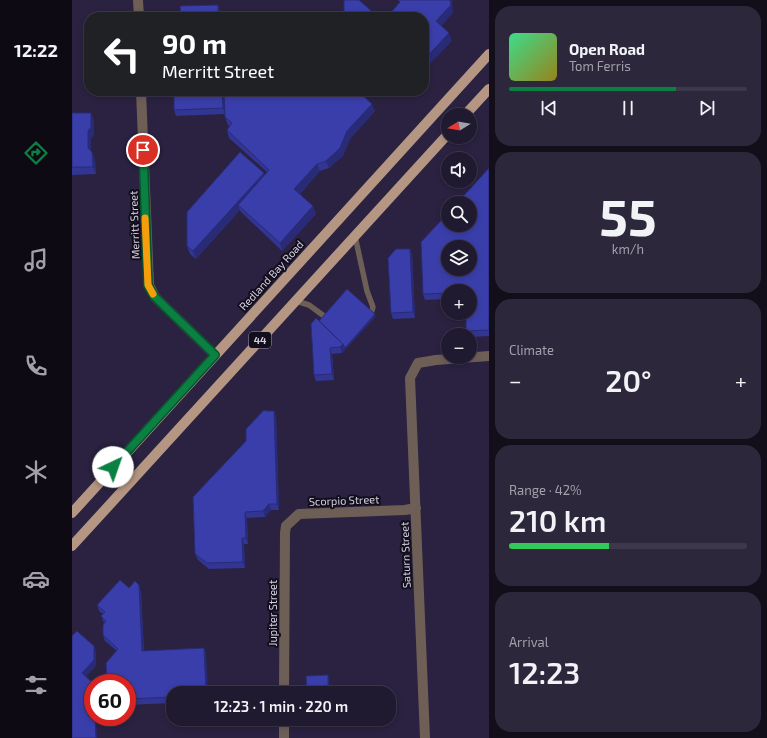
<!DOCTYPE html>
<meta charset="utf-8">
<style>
body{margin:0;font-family:"Exo 2",sans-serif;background:#2d273c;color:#f1f3f6;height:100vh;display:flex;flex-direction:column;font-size:15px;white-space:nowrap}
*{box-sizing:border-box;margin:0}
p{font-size:13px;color:#a2a1ab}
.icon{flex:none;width:22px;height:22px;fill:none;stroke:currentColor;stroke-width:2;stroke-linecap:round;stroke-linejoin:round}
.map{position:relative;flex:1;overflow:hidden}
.side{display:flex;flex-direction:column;gap:6px;padding:6px;background:#120e1a;width:278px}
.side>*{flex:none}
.guide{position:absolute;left:12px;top:12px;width:345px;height:84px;border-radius:16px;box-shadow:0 2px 6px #0003,0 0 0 1px #3d384c;background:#202124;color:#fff;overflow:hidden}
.needle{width:26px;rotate:259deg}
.buttons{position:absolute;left:369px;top:108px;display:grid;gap:8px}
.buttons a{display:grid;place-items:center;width:36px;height:36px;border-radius:50%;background:#201a30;box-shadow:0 2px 6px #0003,0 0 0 1px #3d384c;font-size:20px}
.speed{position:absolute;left:12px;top:674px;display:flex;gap:8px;font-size:20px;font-weight:700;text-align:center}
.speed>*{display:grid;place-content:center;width:52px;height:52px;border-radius:50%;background:#201a30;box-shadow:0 2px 6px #0003,0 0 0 1px #3d384c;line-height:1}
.speed .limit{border:6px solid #d22;background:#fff;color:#111}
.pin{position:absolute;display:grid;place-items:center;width:34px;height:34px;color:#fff;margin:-17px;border:2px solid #fff;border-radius:50%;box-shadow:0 1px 4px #0007}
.me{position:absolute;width:44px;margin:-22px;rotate:42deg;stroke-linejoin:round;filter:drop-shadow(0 0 3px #0008)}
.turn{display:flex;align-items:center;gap:14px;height:84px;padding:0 12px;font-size:18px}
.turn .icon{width:52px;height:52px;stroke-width:2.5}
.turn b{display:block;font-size:28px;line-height:34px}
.big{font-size:30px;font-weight:600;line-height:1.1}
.side .tile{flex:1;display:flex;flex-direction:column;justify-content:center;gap:6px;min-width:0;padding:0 14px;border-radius:16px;background:#2d273c}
.side .dial{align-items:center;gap:0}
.dial b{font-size:52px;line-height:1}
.song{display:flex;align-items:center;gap:12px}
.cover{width:48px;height:48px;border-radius:6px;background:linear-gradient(135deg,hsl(150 70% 55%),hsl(50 70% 35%))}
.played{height:4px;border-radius:2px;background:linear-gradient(90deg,#0b8043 70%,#3d384c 70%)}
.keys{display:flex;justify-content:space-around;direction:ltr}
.heat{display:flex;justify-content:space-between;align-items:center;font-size:22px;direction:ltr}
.charge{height:6px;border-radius:3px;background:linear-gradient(90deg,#34c759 42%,#3d384c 0)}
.trip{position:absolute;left:94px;top:686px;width:230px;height:40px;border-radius:16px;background:#201a30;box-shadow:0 2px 6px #0003,0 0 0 1px #3d384c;font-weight:600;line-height:40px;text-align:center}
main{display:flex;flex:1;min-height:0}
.dock{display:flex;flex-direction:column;width:72px;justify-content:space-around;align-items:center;background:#0d0a13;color:#a2a1ab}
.dock .icon{width:28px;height:28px}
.dock .selected{color:#0b8043}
.dock b{font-size:18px;color:#f1f3f6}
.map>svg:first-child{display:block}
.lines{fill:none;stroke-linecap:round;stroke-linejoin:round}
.lane{stroke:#6e5f56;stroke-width:5.5}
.street{stroke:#6e5f56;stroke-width:10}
.primary{stroke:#b59682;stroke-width:10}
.wall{fill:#323592}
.shaded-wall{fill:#292b77}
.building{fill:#3a3eaa;stroke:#292b77;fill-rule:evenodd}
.route-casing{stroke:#07532c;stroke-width:10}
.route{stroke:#0b8043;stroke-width:7}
.slow{stroke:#f59e0b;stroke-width:7}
.labels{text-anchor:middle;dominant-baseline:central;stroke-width:4;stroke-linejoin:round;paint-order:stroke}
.shield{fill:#120e1b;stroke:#9a96a7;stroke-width:1}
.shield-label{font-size:10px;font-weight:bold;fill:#d4d0e3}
.street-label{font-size:11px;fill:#d4d0e3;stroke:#120e1b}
</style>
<main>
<nav class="dock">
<b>12:22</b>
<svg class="icon selected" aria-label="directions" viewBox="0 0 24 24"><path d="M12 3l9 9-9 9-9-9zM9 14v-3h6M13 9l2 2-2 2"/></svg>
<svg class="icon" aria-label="music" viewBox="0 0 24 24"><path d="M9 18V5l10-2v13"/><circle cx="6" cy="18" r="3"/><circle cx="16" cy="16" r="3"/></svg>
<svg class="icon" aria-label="phone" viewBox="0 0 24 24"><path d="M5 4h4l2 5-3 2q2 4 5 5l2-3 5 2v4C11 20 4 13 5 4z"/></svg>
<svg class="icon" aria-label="climate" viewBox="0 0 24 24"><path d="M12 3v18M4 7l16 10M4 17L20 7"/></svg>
<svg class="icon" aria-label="car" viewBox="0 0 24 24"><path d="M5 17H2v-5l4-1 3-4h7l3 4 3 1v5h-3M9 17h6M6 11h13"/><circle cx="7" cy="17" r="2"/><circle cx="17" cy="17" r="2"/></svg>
<svg class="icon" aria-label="filters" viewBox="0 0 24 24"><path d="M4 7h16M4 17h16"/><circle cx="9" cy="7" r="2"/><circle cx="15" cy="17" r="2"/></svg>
</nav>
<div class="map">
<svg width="417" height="738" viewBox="0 0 417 738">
<rect width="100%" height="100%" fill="#2a2240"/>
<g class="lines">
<path class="lane" d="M 283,236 L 295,291 L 301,307 L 298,317
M 224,301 L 237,305 L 256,319"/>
<path class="street" d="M 66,0 L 67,17
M 69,91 L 77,285 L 83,297 L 143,355
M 212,693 L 213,533 L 214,526 L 227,514 L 333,510 L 344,508
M 212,719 L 212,738
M 353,738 L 338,378 L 346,363 L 364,360 L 417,356"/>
<path class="primary" d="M 393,115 L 417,89
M 0,513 L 417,54
M 0,546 L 376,134"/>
</g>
<path class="wall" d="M 102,91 L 303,111 L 278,139 L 271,156 L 257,168 L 248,171 L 228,194 L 241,206 L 244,214 L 210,251 L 169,212 L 168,210 L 124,259 L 118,254 L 115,246 L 192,173 L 192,175 L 195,172 L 157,138 L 155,130 L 158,126 L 156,125 L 153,117 L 153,114 L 104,116 L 102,110 Z
M 0,113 L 22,120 L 22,135 L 19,138 L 19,151 L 23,160 L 24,174 L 0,175 Z
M 417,168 L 417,336 L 398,337 L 398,335 L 396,335 L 394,331 L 398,291 L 376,291 L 376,299 L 353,300 L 351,294 Z
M 338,249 L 340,255 L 343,318 L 321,319 L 319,313 Z
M 304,316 L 270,353 L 260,354 L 262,380 L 244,381 L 242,375 L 247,321 Z
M 194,411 L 202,411 L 204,417 L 207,510 L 199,510 L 193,517 L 175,518 L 176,544 L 172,544 L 173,568 L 137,569 L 126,560 L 123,554 L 174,441 Z
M 57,588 L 69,591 L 72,651 L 132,648 L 134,654 L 101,693 L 101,703 L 55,705 L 55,683 L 45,651 L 33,641 L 31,635 L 32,623 L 29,616 L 31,614 L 27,611 L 25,605 Z"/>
<path class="shaded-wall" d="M 378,0 L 380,0 L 381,13 L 367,29 L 364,21 Z
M 146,5 L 148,11 L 148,17 L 146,17 Z
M 377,33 L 380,41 L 354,68 L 356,73 L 352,77 L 352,60 Z
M 150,91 L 152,91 L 153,114 L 151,108 Z
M 332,91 L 336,91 L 333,94 Z
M 300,104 L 303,111 L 278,139 L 271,156 L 257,168 L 254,161 L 275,131 Z
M 19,113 L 22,120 L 22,135 L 19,138 L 19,156 L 16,148 L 16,131 Z
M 20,152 L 23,160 L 24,174 L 21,167 Z
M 245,164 L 248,171 L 225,197 L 222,189 Z
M 192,173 L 194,181 L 166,205 L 168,210 L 124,259 L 121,251 Z
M 241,206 L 244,214 L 210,251 L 208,243 Z
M 338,249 L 340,255 L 343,318 L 341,312 Z
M 303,314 L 304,316 L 270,353 L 268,347 Z
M 258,348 L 260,354 L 262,380 L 260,374 Z
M 202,411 L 204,417 L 207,510 L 205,504 Z
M 197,504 L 199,510 L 193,517 L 191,511 Z
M 173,512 L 175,518 L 176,544 L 174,538 Z
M 170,538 L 172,544 L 173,568 L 171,562 Z
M 67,585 L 69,591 L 72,657 L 70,651 Z
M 22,646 L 24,652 L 24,666 L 12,679 L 10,673 Z
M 132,648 L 134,654 L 136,693 L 134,693 Z
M 256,675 L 257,679 L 258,693 L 256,693 Z
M 23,717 L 24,717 L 25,738 L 24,738 Z"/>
<path class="building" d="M 272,0 L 287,0 L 306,17 L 272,17 Z
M 326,0 L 378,0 L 379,5 L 364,21 L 377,33 L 352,60 L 352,17 L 315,17 L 328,2 Z
M 146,5 L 146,17 L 109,17 L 108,6 Z
M 102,91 L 150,91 L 151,108 L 102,110 Z
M 152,91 L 286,91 L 300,104 L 275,131 L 268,148 L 254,161 L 245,164 L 222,189 L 241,206 L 208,243 L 166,205 L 197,170 L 155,130 L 160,123 L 153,117 Z
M 0,113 L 19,113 L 19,127 L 16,131 L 16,148 L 20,152 L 21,167 L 0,167 Z
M 168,152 L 192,173 L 121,251 L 115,246 L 115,212 Z
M 417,168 L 417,330 L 394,331 L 394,313 L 398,313 L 398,291 L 376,291 L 376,293 L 351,294 L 349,242 L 376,213 L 376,225 L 398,225 L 398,203 L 385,203 ZM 376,247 L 398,247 L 398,269 L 376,269 Z
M 324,249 L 338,249 L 341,312 L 319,313 L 316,258 Z
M 275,289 L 303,314 L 273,348 L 271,344 L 247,321 Z
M 244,318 L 271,344 L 268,347 L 258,348 L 260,374 L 242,375 L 239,324 Z
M 192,410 L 194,411 L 202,411 L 205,504 L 197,504 L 191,511 L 173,512 L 174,538 L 170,538 L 171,562 L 135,563 L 123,554 L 121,497 L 174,441 L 174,429 Z
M 48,580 L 57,588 L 63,581 L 67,585 L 70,651 L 132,648 L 134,693 L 101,693 L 101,697 L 55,699 L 55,683 L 35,683 L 34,663 L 46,649 L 31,635 L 31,625 L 34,621 L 29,616 L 33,612 L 25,605 Z
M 5,631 L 22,646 L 22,660 L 10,673 L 21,683 L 21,717 L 23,717 L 24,738 L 0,738 L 0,636 Z
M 256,675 L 256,693 L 235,693 L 234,676 Z"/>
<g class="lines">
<defs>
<path id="route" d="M 41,467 L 143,355 L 82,296 L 76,285 L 71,150"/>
</defs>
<use href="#route" class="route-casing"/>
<use href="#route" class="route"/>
<path class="slow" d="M 73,218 L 76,285 L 81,294"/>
</g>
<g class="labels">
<rect class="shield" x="177" y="332" width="22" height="16" rx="3"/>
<g class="shield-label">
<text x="188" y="340">44</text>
</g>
<g class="street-label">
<text transform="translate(62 225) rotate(-92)">Merritt Street</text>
<text transform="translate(199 275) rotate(-48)">Redland Bay Road</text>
<text transform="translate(272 500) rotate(-2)">Scorpio Street</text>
<text transform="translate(333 555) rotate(-92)">Saturn Street</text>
<text transform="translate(200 613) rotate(-90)">Jupiter Street</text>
</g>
</g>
</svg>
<div class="buttons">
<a><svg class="needle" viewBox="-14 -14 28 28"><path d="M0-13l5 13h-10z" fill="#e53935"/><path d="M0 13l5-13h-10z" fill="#a2a1ab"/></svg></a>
<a><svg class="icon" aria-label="sound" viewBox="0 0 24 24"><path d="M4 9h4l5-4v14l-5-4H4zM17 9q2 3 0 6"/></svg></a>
<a><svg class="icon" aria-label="search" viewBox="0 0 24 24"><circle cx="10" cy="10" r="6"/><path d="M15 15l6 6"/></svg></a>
<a><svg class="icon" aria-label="layers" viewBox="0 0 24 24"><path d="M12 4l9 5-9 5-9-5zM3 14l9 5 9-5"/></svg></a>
<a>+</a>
<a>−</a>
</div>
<div class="speed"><div class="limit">60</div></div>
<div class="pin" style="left:71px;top:150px;background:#d93025"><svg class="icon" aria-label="arrive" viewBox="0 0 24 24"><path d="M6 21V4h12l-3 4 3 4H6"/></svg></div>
<svg class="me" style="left:41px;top:467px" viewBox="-20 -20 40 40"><circle r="19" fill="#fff"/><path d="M0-13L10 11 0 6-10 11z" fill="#0b8043"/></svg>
<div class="trip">12:23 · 1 min · 220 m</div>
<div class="guide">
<div class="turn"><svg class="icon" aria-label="left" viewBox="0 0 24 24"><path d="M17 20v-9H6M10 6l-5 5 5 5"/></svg><div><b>90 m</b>Merritt Street</div></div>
</div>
</div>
<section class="side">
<div class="tile">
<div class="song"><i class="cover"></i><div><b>Open Road</b><p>Tom Ferris</p></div></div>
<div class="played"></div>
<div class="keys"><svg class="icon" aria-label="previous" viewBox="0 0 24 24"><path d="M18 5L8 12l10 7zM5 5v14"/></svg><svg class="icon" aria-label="pause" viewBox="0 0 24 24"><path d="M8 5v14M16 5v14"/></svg><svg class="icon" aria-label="next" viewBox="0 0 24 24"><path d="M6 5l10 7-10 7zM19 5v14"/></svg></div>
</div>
<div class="tile dial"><b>55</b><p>km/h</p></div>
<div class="tile"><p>Climate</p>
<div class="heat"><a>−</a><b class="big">20°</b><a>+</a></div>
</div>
<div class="tile"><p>Range · 42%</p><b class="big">210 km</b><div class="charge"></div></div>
<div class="tile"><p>Arrival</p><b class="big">12:23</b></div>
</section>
</main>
